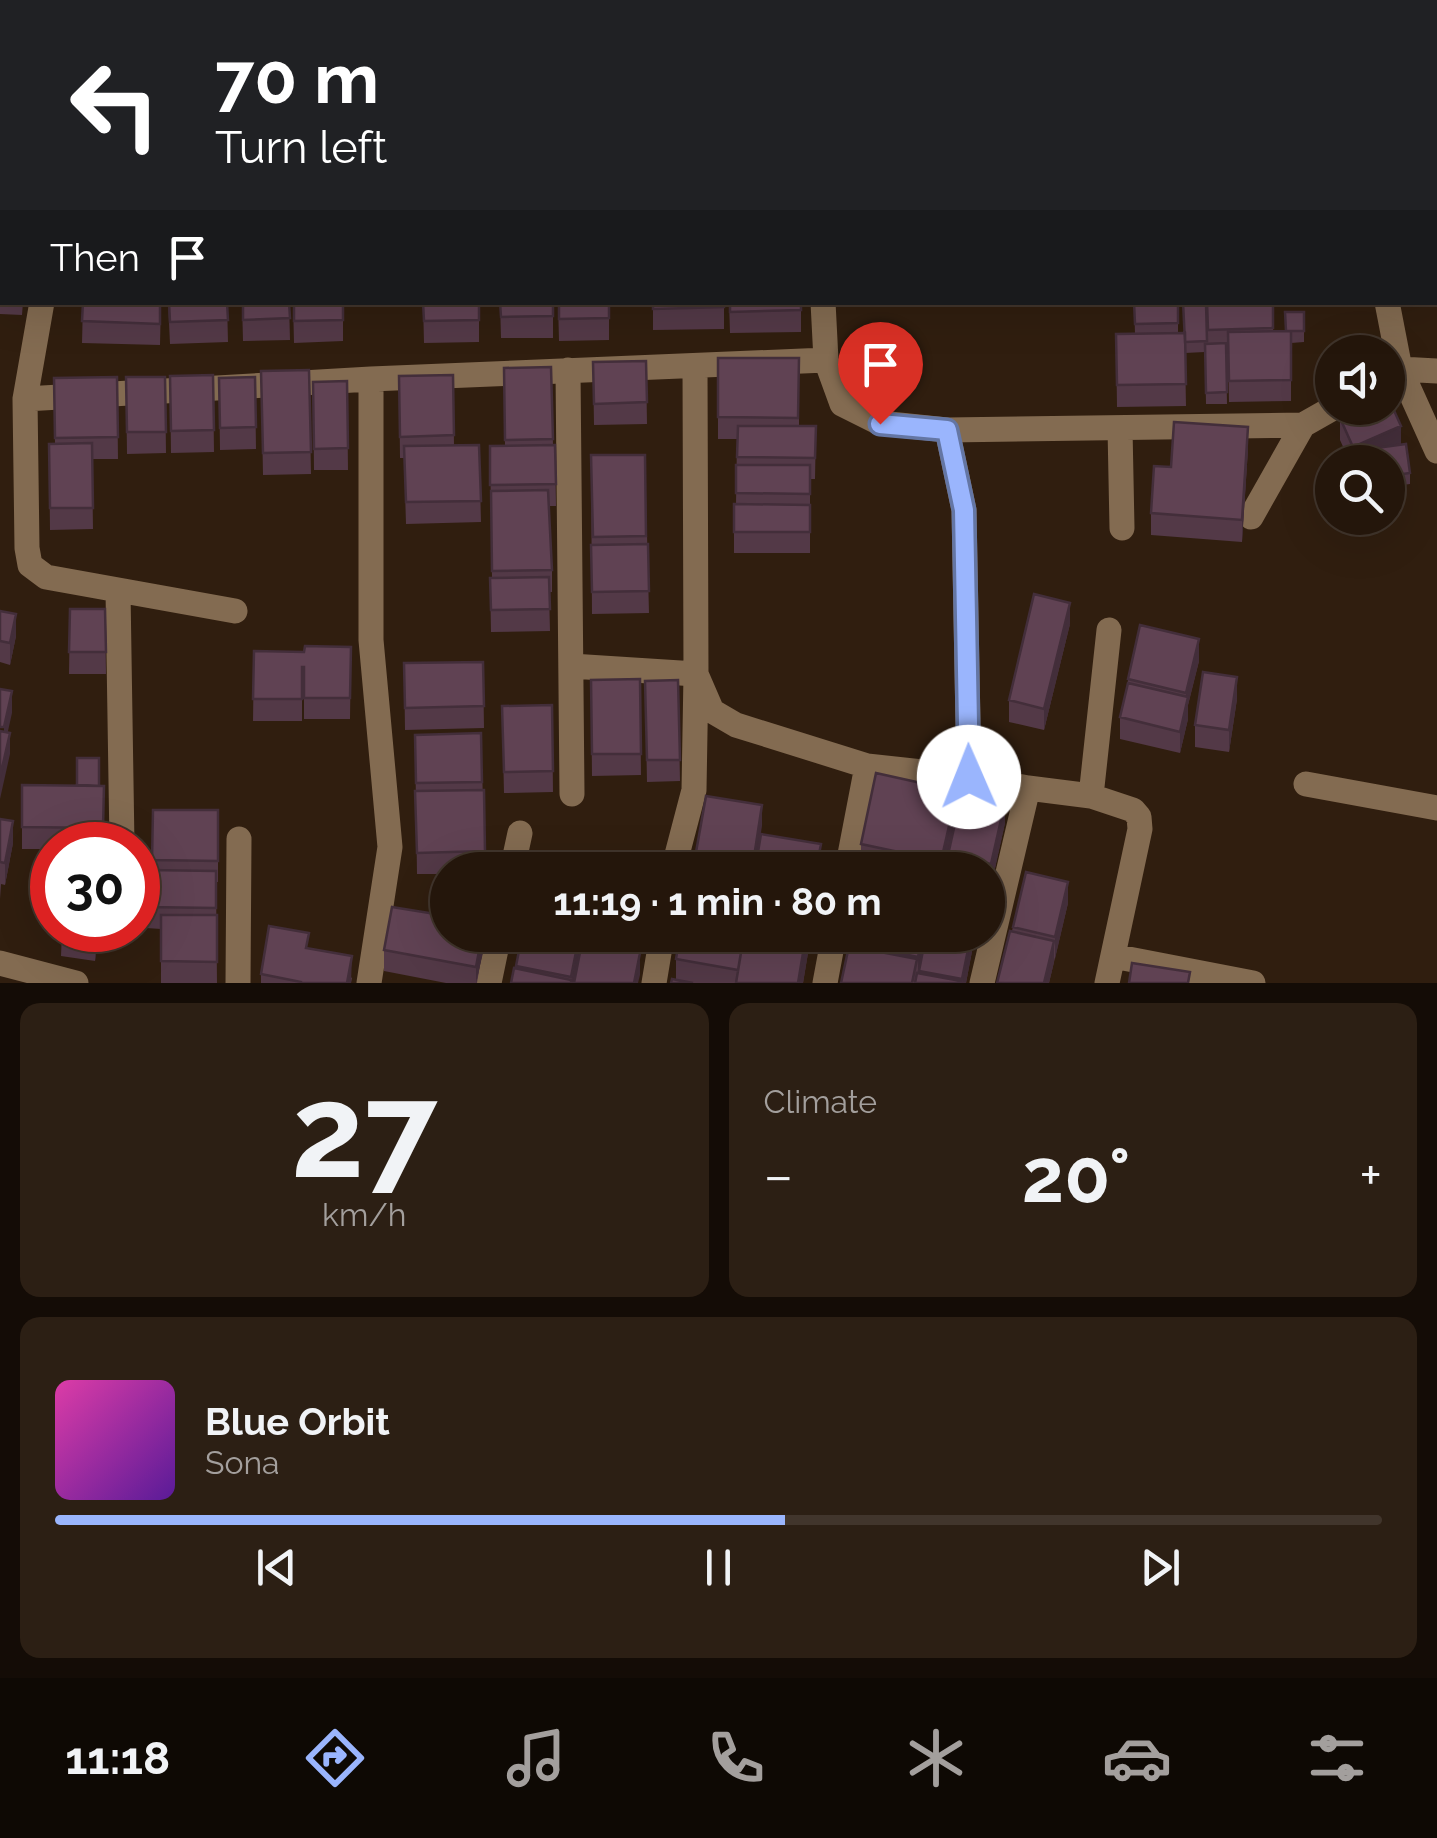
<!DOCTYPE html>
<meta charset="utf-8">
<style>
body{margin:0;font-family:Raleway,sans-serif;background:#2c1f14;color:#f1f3f6;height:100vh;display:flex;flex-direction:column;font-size:38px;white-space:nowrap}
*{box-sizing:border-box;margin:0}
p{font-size:32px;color:#a39f9d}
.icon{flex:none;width:55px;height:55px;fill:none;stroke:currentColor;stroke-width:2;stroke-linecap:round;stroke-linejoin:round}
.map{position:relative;height:983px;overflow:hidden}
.sheet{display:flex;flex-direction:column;gap:20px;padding:20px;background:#140c06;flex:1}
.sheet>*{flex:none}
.banner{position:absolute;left:0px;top:0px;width:1438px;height:305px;box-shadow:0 10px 40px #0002,0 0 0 2px #41352c;background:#202124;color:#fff;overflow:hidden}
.tools{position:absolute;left:1315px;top:335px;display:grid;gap:20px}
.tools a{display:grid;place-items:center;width:90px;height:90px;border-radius:50%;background:#24160b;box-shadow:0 10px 40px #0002,0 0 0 2px #41352c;font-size:50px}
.speed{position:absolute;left:30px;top:822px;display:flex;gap:20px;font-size:50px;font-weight:700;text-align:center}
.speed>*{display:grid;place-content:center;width:130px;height:130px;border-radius:50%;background:#24160b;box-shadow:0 10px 40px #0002,0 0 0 2px #41352c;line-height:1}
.speed .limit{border:15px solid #d22;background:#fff;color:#111}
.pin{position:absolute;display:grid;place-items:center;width:85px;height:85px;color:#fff;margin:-102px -42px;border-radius:50% 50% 50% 0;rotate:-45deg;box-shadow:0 0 10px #0007}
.pin .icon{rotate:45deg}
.me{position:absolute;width:110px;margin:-55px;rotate:359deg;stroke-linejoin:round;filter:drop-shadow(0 0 8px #0008)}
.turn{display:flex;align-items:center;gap:35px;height:210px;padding:0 50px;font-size:45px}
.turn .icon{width:130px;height:130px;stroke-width:2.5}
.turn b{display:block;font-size:70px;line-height:85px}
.then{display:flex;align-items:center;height:95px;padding:0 50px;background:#0003;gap:20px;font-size:38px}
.big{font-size:75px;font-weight:700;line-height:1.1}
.sheet .card{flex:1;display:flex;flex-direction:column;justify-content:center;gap:15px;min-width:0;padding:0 35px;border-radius:20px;background:#2c1f14}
.sheet .dial{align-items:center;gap:0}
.dial b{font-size:130px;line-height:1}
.song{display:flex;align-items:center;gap:30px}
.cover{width:120px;height:120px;border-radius:15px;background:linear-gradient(135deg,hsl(320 70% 55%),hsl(270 70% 35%))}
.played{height:10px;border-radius:5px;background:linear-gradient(90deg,#9ab5fd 55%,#41352c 55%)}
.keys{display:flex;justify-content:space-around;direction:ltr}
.heat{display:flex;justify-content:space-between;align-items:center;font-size:55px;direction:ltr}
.sheet .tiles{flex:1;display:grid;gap:20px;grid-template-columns:1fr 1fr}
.card:last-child{grid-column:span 2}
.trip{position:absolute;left:430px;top:852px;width:575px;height:100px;border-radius:50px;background:#24160b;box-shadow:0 10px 40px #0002,0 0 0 2px #41352c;font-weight:700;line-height:100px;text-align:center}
.dock{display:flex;height:160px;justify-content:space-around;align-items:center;background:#0e0904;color:#a39f9d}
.dock .icon{width:70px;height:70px}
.dock .active{color:#9ab5fd}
.dock b{font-size:45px;color:#f1f3f6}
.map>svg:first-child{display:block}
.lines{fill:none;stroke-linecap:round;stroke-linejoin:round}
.minor{stroke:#836b51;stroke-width:25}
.wall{fill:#533947}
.shaded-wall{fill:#432e3a}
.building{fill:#604253;stroke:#432e3a;stroke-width:2.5}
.route-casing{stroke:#6476a4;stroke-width:25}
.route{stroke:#9ab5fd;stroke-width:18}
</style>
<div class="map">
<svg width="1437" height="983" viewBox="0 0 1437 983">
<rect width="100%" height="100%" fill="#301e0f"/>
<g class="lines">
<path class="minor" d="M 262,0 L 262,2
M 431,0 L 431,2
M 1055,0 L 1056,2
M 1330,0 L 1330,2
M 555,2 L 561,0
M 1350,2 L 1370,0
M 0,64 L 2,64
M 42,302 L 25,399 L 371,379 L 826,360 L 842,404 L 880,423 L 947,430 L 1303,425 L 1333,408
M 823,302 L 826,360
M 1387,302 L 1400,369 L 1437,451
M 568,370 L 572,794
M 1389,376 L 1400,369 L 1437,371
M 25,399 L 27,548 L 30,565 L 46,577 L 235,611
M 1120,428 L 1122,528
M 947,430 L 964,510 L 969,777
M 1251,517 L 1303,425
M 118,591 L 122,845
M 571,666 L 696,674 L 712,711 L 736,725 L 867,766 L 969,777 L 1028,788 L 1091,796
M 1306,784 L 1437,808
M 512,870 L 520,833
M 673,870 L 694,790 L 696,674 L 695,366
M 847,870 L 867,766
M 1113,956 L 1253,983
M 0,963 L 76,983
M 238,983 L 239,839
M 369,983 L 390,847 L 371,640 L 371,379
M 489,983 L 499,935
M 654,983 L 662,935
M 825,983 L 834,935
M 982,983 L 1028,788
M 1107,983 L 1140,829 L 1139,817 L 1133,810 L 1091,796 L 1109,630"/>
</g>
<path class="wall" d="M 283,0 L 337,0 L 337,2 L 283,2 Z
M 346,0 L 404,0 L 404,2 L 346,2 Z
M 1437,0 L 1437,286 L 1435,287 L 1435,2 Z
M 0,83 L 2,84 L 2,302 L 23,302 L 22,315 L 0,314 Z
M 83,302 L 161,302 L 160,345 L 82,343 Z
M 168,302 L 227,302 L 228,342 L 170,344 Z
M 242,302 L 289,302 L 290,340 L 243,341 Z
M 293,302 L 343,302 L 343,341 L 294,343 Z
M 423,302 L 479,302 L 479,342 L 424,343 Z
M 500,302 L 553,302 L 553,338 L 501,338 Z
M 558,302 L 609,302 L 609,340 L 559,341 Z
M 653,302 L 724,302 L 724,329 L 653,330 Z
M 729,302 L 801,310 L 801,332 L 730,333 Z
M 1134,302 L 1178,302 L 1178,333 L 1184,333 L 1206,302 L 1207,343 L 1207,302 L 1273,302 L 1273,331 L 1286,331 L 1304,312 L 1304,342 L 1291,343 L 1291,401 L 1229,402 L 1228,351 L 1226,351 L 1227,404 L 1206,404 L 1205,352 L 1185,353 L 1186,406 L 1117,407 L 1116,334 L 1135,334 Z
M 718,358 L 799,358 L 799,426 L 816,426 L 815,479 L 810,479 L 810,553 L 734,553 L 734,504 L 736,504 L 737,439 L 718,439 Z
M 646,361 L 647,424 L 594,425 L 593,362 Z
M 551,367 L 553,445 L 555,445 L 556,506 L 549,506 L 552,570 L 552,592 L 549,592 L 550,631 L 491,632 L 490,578 L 492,578 L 490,446 L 505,446 L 504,368 Z
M 309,370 L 311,474 L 263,475 L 261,371 Z
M 213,375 L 214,452 L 171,453 L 170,376 Z
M 453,375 L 454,445 L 479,445 L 481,522 L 406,524 L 404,458 L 400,458 L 399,376 Z
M 117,377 L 118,459 L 92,459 L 93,529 L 50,530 L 49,444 L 55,444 L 54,378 Z
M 126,377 L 165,377 L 166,453 L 127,454 Z
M 255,377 L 256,449 L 220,450 L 219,378 Z
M 347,381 L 348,470 L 314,470 L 313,382 Z
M 1340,418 L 1401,444 L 1410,473 L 1410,484 L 1388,487 L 1388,462 L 1376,462 L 1376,459 L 1367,462 L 1350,462 L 1340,440 Z
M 1248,449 L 1242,542 L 1151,535 L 1151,513 L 1171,467 Z
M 591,455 L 645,455 L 649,613 L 592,614 Z
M 70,609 L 105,609 L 106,674 L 69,674 Z
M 0,611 L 16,636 L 10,665 L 0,662 Z
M 1070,624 L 1044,730 L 1009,722 L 1009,700 Z
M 351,647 L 350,719 L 304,719 L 304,689 L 302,689 L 302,721 L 253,721 L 254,651 L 304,652 Z
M 1199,661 L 1188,705 L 1188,719 L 1180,753 L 1120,739 L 1120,717 L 1128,685 L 1128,679 Z
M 483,662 L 484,728 L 405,730 L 404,663 Z
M 640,679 L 641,775 L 592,776 L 591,680 Z
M 678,680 L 680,781 L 647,782 L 645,681 Z
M 1237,699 L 1229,752 L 1195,747 L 1195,725 Z
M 552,705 L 553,792 L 504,793 L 502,706 Z
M 481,733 L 485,870 L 448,870 L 448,874 L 417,874 L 415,735 Z
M 22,785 L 104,786 L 103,845 L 52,845 L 52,849 L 22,849 Z
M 153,810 L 218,810 L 218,882 L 216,882 L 217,983 L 161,983 L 161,929 L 146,928 L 146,907 L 152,870 Z
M 957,815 L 1005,823 L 991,886 L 988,885 L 988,870 L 948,870 L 948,863 L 946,870 L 861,870 L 861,844 Z
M 0,819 L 13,843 L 5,885 L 1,884 L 0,899 Z
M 448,881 L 448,935 L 485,935 L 477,983 L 446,983 L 384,971 L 384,950 L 441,915 Z
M 1068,903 L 1049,983 L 997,983 L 1013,927 Z
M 62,930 L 99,930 L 95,961 L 61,956 Z
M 521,935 L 585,935 L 584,942 L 640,975 L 511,983 L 516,969 Z
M 811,935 L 803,983 L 671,983 L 676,980 L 676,959 Z
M 973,935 L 973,946 L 966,983 L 841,983 L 849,943 Z
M 309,948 L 352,978 L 351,983 L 261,983 L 261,974 Z"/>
<path class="shaded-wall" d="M 1401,426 L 1401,448 L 1376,448 L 1376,459 L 1367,462 L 1353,462 L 1353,447 Z
M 1248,427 L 1248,449 L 1242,542 L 1242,520 Z
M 1070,603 L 1070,624 L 1044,730 L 1044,709 Z
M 16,614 L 16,636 L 10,665 L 10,643 Z
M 1199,639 L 1199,661 L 1188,705 L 1188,719 L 1180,753 L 1180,732 L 1186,707 L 1186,693 Z
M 1237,677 L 1237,699 L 1229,752 L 1229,730 Z
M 12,691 L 12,713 L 4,749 L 4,727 Z
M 10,733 L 10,754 L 0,799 L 0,777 Z
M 957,791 L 957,822 L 948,855 L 946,870 L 941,870 L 941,861 Z
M 1005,802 L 1005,823 L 991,886 L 991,864 Z
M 762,805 L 762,826 L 755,870 L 752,870 Z
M 13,821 L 13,843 L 5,885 L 5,863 Z
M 821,844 L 821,870 L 816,870 Z
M 1068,882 L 1068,903 L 1055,959 L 1055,937 Z
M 96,930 L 99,930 L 95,961 L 95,939 Z
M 482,935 L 485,935 L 485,944 L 476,983 L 476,967 Z
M 806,935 L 811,935 L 803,983 L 798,983 Z
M 923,935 L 927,935 L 918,979 L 918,957 Z
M 971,935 L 973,935 L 973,946 L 966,983 L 962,983 Z
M 579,937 L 579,959 L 574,983 L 571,983 Z
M 1054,941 L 1054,962 L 1049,983 L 1044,983 Z
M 640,953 L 640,975 L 638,983 L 634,983 Z
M 352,956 L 351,983 L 347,983 Z"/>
<path class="building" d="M 1113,0 L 1169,0 L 1169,2 L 1113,2 Z
M 1405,0 L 1437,0 L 1437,73 L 1435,73 L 1435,2 L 1405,2 Z
M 1435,76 L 1437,76 L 1437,154 L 1435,154 Z
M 0,83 L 2,84 L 2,124 L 0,124 Z
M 0,124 L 2,124 L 2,205 L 0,205 Z
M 1435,158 L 1437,158 L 1437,215 L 1435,215 Z
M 0,211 L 2,211 L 2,283 L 0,283 Z
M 1435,220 L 1437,220 L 1437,265 L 1435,265 Z
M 83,302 L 160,302 L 160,324 L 82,321 Z
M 169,302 L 227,302 L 228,320 L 170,322 Z
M 243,302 L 289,302 L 290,318 L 243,320 Z
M 294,302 L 343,302 L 343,320 L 294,321 Z
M 423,302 L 479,302 L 479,320 L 424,321 Z
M 500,302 L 553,302 L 553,316 L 501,317 Z
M 559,302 L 609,302 L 609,318 L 559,319 Z
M 653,302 L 724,302 L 724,307 L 653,309 Z
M 730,302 L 801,302 L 801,310 L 730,312 Z
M 1134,302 L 1178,302 L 1178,323 L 1135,324 Z
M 1183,302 L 1206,302 L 1207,341 L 1185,342 Z
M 1207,302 L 1273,302 L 1273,328 L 1208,330 Z
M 1285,312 L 1304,312 L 1304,331 L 1286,331 Z
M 1291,331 L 1291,380 L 1229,381 L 1228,332 Z
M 1185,333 L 1186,384 L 1117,385 L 1116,334 Z
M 1226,343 L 1227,392 L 1206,393 L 1205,344 Z
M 718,358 L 799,358 L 798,418 L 718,417 Z
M 646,361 L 647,402 L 594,404 L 593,362 Z
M 551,367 L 553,439 L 505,440 L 504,368 Z
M 309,370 L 311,452 L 263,453 L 261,371 Z
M 213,375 L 214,430 L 171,431 L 170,376 Z
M 453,375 L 454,435 L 400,437 L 399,376 Z
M 117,377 L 118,437 L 55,438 L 54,378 Z
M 126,377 L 165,377 L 166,432 L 127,432 Z
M 255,377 L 256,427 L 220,428 L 219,378 Z
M 347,381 L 348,448 L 314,449 L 313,382 Z
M 1388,397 L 1401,426 L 1353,447 L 1340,418 L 1365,408 L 1388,408 Z
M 1174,422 L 1248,427 L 1242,520 L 1151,513 L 1154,466 L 1171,467 Z
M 738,426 L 816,426 L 815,458 L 737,457 Z
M 92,443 L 93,508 L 50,508 L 49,444 Z
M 1406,444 L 1410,473 L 1388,476 L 1388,462 L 1378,462 L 1376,448 Z
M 479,445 L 481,501 L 406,502 L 404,446 Z
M 555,445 L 556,484 L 490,485 L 490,446 Z
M 591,455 L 645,455 L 646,536 L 593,537 Z
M 736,465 L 810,465 L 810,494 L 736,493 Z
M 548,490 L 552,570 L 492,571 L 491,491 Z
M 734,504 L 810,505 L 810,532 L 734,532 Z
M 648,544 L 649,591 L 592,592 L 591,545 Z
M 549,577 L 550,609 L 491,610 L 490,578 Z
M 1034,594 L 1070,603 L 1044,709 L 1009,700 Z
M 70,609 L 105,609 L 106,652 L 69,652 Z
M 0,611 L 16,614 L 10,643 L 0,641 Z
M 1140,625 L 1199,639 L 1186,693 L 1128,679 Z
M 305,646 L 351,647 L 350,698 L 304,698 L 304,667 L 302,667 L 302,699 L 253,699 L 254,651 L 304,652 Z
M 483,662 L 484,706 L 405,708 L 404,663 Z
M 1203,672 L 1237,677 L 1229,730 L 1195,725 Z
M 640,679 L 641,754 L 592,754 L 591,680 Z
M 678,680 L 680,760 L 647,760 L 645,681 Z
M 1128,683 L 1188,697 L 1180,732 L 1120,717 Z
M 0,689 L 12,691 L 4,727 L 0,727 Z
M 552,705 L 553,771 L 504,772 L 502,706 Z
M 0,731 L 10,733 L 0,777 Z
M 481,733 L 482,782 L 416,783 L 415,735 Z
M 77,758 L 99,758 L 99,786 L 77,785 Z
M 876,773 L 957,791 L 941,861 L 861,844 Z
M 22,785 L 104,786 L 103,828 L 22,827 Z
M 484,790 L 485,851 L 417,853 L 415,791 Z
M 962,792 L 1005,802 L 991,864 L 948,855 Z
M 706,796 L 762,805 L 752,870 L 693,869 Z
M 153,810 L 218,810 L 218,861 L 152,860 Z
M 0,819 L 13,821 L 5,863 L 0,862 Z
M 761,834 L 821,844 L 816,870 L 755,870 Z
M 147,870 L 216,871 L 216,908 L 146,907 Z
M 1026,872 L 1068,882 L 1055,937 L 1013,927 Z
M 448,881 L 448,913 L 441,912 Z
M 392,907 L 448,916 L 448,935 L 482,935 L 476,967 L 384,950 Z
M 161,915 L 217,915 L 217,962 L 161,961 Z
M 269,926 L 309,933 L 306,948 L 352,956 L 347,983 L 301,983 L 301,982 L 261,974 Z
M 62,930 L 96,930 L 95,939 L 61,934 Z
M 1010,931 L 1054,941 L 1044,983 L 997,983 Z
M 522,935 L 569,935 L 579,937 L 571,977 L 516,966 Z
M 680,935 L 744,935 L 738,970 L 676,959 Z
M 744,935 L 806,935 L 798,983 L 736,983 Z
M 850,935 L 923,935 L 918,957 L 849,943 Z
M 926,935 L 971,935 L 962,979 L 919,971 Z
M 582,942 L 640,953 L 634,983 L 574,983 Z
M 849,946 L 917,959 L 912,983 L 841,983 Z
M 1132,963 L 1190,972 L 1188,983 L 1129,983 Z
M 514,968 L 571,980 L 571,983 L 511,983 Z
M 917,973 L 961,981 L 961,983 L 915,983 Z
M 672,979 L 693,983 L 671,983 Z"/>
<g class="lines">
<defs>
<path id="route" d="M 880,424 L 947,430 L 964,510 L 969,777"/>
</defs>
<use href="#route" class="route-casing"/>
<use href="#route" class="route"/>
</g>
</svg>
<div class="tools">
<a><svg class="icon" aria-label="sound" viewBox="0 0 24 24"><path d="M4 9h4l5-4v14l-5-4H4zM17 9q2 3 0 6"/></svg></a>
<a><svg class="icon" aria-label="search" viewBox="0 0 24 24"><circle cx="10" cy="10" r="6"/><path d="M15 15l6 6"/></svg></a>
</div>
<div class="speed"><div class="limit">30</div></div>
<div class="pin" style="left:880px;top:424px;background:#d93025"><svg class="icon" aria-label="arrive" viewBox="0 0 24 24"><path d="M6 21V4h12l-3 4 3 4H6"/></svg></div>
<svg class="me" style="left:969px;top:777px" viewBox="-20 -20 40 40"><circle r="19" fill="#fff"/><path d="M0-13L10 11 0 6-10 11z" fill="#9ab5fd"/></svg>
<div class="trip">11:19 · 1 min · 80 m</div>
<div class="banner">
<div class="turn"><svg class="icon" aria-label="left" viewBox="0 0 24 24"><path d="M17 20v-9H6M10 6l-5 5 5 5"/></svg><div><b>70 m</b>Turn left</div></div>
<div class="then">Then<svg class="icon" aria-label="arrive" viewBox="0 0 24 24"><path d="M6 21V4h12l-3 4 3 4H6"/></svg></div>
</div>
</div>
<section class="sheet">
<div class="tiles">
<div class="card dial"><b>27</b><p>km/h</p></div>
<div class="card"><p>Climate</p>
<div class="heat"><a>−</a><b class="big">20°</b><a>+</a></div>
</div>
<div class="card">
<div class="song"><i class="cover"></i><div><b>Blue Orbit</b><p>Sona</p></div></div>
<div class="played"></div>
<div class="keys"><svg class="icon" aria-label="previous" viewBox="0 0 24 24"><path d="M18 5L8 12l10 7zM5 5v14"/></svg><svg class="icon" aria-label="pause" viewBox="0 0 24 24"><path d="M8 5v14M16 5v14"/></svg><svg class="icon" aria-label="next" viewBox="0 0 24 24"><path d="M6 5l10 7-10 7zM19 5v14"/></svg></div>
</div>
</div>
</section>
<nav class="dock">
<b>11:18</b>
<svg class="icon active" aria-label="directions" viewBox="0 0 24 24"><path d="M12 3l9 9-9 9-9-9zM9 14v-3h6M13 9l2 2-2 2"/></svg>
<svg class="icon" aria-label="music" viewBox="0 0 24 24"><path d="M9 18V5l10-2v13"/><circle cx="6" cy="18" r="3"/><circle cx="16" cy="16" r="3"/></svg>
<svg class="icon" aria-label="phone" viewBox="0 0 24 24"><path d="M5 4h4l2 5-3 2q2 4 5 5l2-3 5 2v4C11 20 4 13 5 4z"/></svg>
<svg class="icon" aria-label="climate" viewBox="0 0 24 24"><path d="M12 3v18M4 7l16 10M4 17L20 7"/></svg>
<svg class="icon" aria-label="car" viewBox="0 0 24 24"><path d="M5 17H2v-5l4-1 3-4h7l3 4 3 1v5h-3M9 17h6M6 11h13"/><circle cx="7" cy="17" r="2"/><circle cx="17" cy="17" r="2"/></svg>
<svg class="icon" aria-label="filters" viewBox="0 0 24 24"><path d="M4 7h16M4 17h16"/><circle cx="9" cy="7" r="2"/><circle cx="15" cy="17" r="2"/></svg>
</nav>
